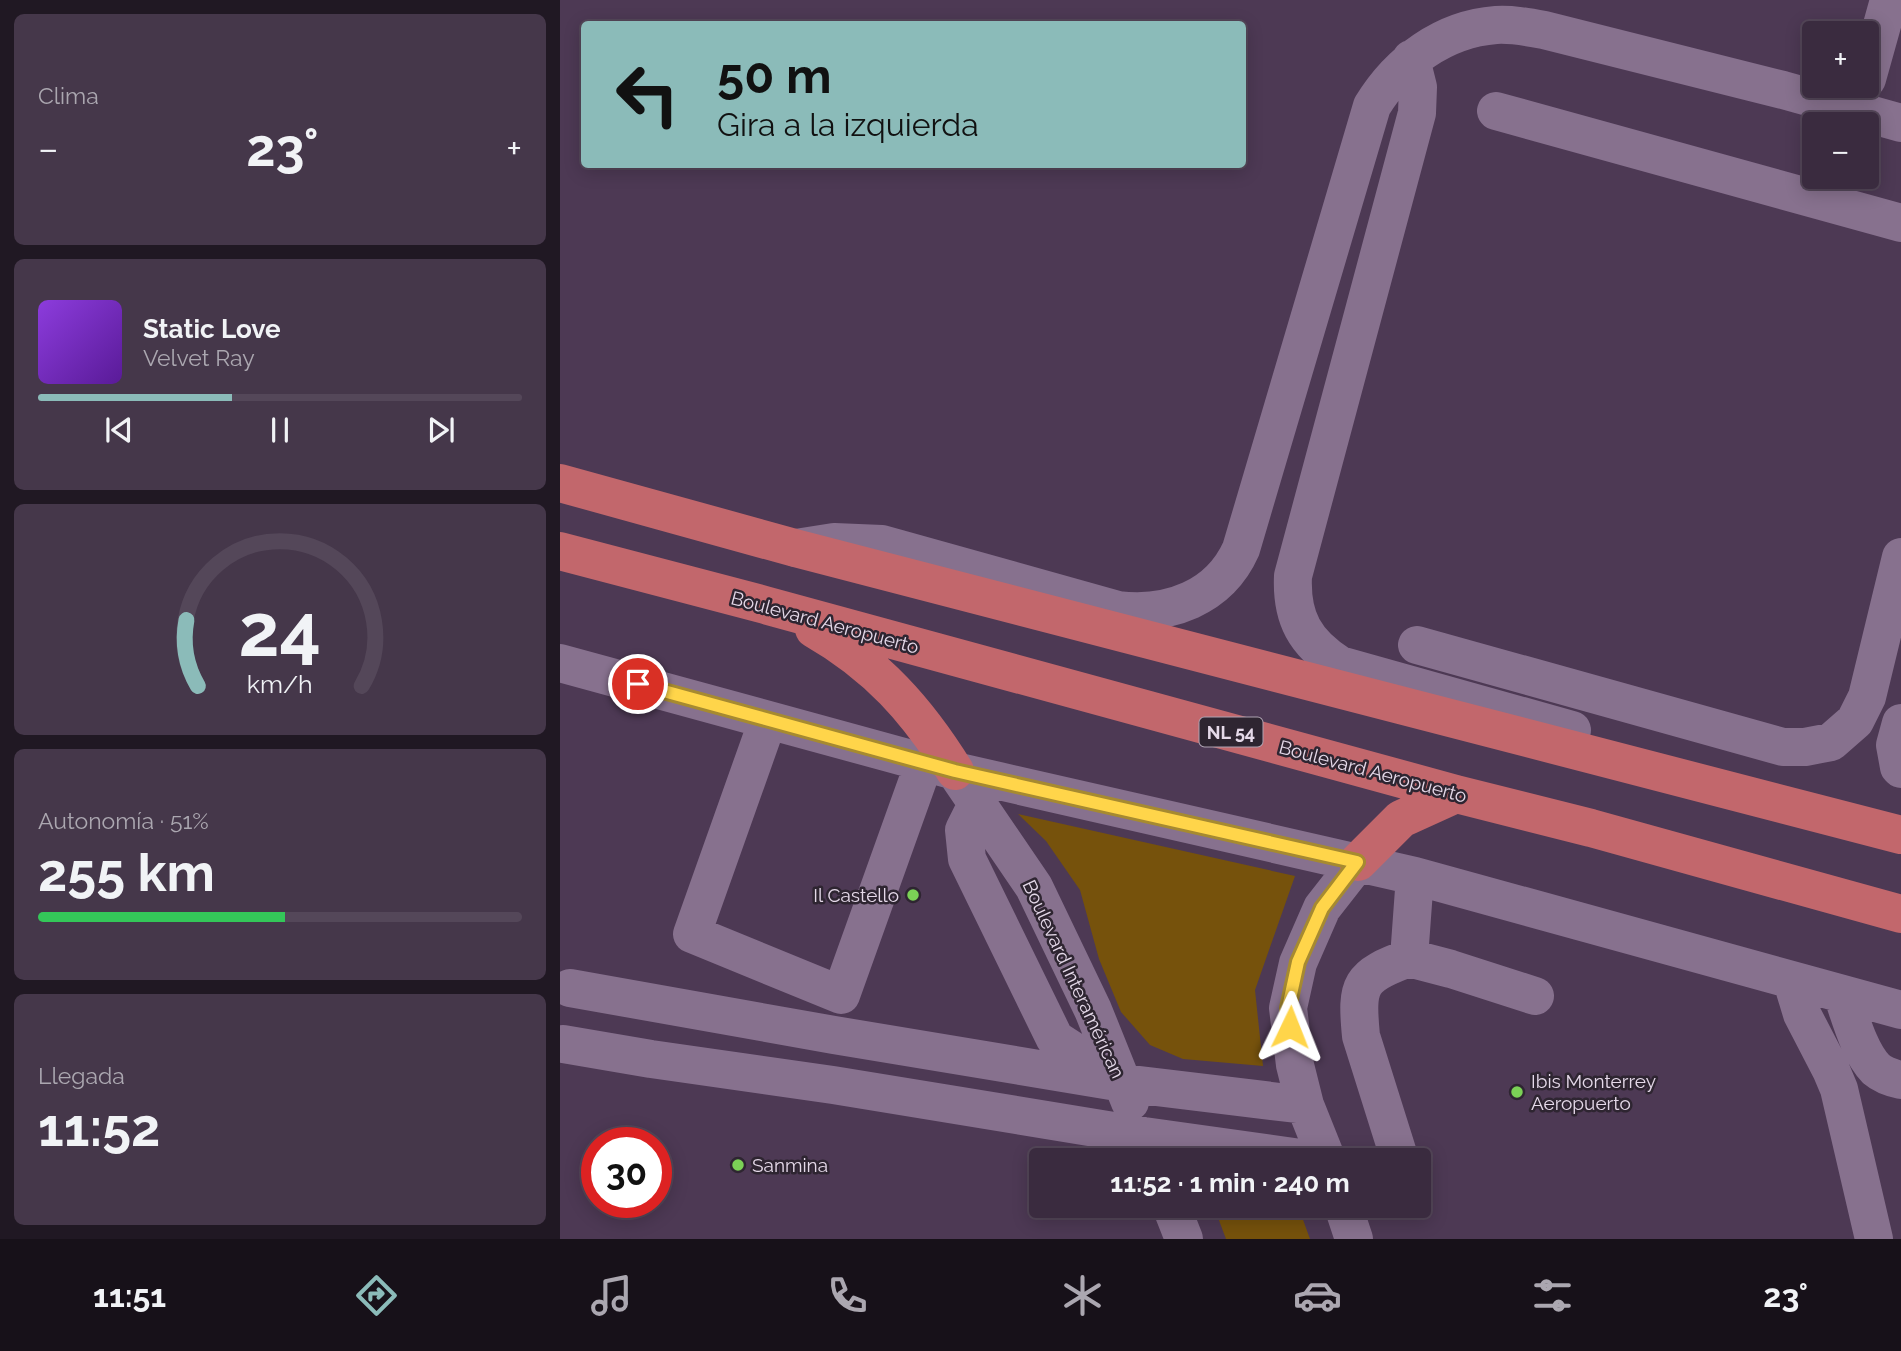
<!DOCTYPE html>
<html lang="es">
<meta charset="utf-8">
<style>
body{margin:0;font-family:Raleway,sans-serif;background:#45374a;color:#f1f3f6;height:100vh;display:flex;flex-direction:column;font-size:26px;white-space:nowrap}
*{box-sizing:border-box;margin:0}
p{font-size:23px;color:#aba7b0}
.icon{flex:none;width:38px;height:38px;fill:none;stroke:currentColor;stroke-width:2;stroke-linecap:round;stroke-linejoin:round}
.map{position:relative;flex:1;overflow:hidden}
.panel{display:flex;flex-direction:column;gap:14px;padding:14px;background:#201823;width:560px}
.panel>*{flex:none}
.guide{position:absolute;left:21px;top:21px;width:665px;height:147px;border-radius:7px;box-shadow:0 4px 18px #0003,0 0 0 2px #544759;background:#8bbbb9;color:#111;overflow:hidden}
.tools{position:absolute;left:1242px;top:21px;display:grid;gap:14px}
.tools a{display:grid;place-items:center;width:77px;height:77px;border-radius:7px;background:#3a2b3f;box-shadow:0 4px 18px #0003,0 0 0 2px #544759;font-size:35px}
.speed{position:absolute;left:21px;top:1127px;display:flex;gap:14px;font-size:35px;font-weight:700;text-align:center}
.speed>*{display:grid;place-content:center;width:91px;height:91px;border-radius:50%;background:#3a2b3f;box-shadow:0 4px 18px #0003,0 0 0 2px #544759;line-height:1}
.speed .limit{border:10px solid #d22;background:#fff;color:#111}
.pin{position:absolute;display:grid;place-items:center;width:60px;height:60px;color:#fff;margin:-30px;border:4px solid #fff;border-radius:50%;box-shadow:0 2px 7px #0007}
.me{position:absolute;width:77px;margin:-38px;rotate:2deg;stroke-linejoin:round;filter:drop-shadow(0 0 5px #0008)}
.turn{display:flex;align-items:center;gap:24px;height:147px;padding:0 21px;font-size:32px}
.turn .icon{width:91px;height:91px;stroke-width:2.5}
.turn b{display:block;font-size:49px;line-height:60px}
.big{font-size:52px;font-weight:700;line-height:1.1}
.panel .tile{flex:1;display:flex;flex-direction:column;justify-content:center;gap:10px;min-width:0;padding:0 24px;border-radius:10px;background:#45374a}
.panel .dial{align-items:center;gap:0}
.dial svg{height:182px;overflow:visible;fill:none;stroke:#544759;stroke-width:7;stroke-linecap:round;text-anchor:middle}
.dial text{fill:#f1f3f6;stroke:none}
.song{display:flex;align-items:center;gap:21px}
.cover{width:84px;height:84px;border-radius:10px;background:linear-gradient(135deg,hsl(270 70% 55%),hsl(270 70% 35%))}
.played{height:7px;border-radius:4px;background:linear-gradient(90deg,#8bbbb9 40%,#544759 40%)}
.keys{display:flex;justify-content:space-around;direction:ltr}
.heat{display:flex;justify-content:space-between;align-items:center;font-size:38px;direction:ltr}
.charge{height:10px;border-radius:5px;background:linear-gradient(90deg,#34c759 51%,#544759 0)}
.trip{position:absolute;left:469px;top:1148px;width:402px;height:70px;border-radius:7px;background:#3a2b3f;box-shadow:0 4px 18px #0003,0 0 0 2px #544759;font-weight:700;line-height:70px;text-align:center}
.tab-bar{display:flex;height:112px;justify-content:space-around;align-items:center;background:#171119;color:#aba7b0}
.tab-bar .icon{width:49px;height:49px}
.tab-bar .active{color:#8bbbb9}
.tab-bar b{font-size:32px;color:#f1f3f6}
main{display:flex;flex:1;min-height:0}
.map>svg:first-child{display:block}
.green{fill:#76520c}
.lines{fill:none;stroke-linecap:round;stroke-linejoin:round}
.minor{stroke:#87718e;stroke-width:38}
.highway{stroke:#c2676c;stroke-width:38}
.route-casing{stroke:#a68a30;stroke-width:18}
.route{stroke:#ffd54a;stroke-width:12}
.poi-dot{fill:#7bd156;stroke:#2e2531;stroke-width:2.5}
.labels{text-anchor:middle;dominant-baseline:central;stroke-width:5;stroke-linejoin:round;paint-order:stroke}
.shield{fill:#2e2531;stroke:#aea3b2;stroke-width:2}
.shield-label{font-size:18px;font-weight:bold;fill:#e5d9e9}
.street-label{font-size:19px;fill:#e5d9e9;stroke:#2e2531}
.poi-label{font-size:19px;fill:#e5d9e9;stroke:#2e2531;text-anchor:start}
</style>
<main>
<section class="panel">
<div class="tile"><p>Clima</p>
<div class="heat"><a>−</a><b class="big">23°</b><a>+</a></div>
</div>
<div class="tile">
<div class="song"><i class="cover"></i><div><b>Static Love</b><p>Velvet Ray</p></div></div>
<div class="played"></div>
<div class="keys"><svg class="icon" aria-label="previous" viewBox="0 0 24 24"><path d="M18 5L8 12l10 7zM5 5v14"/></svg><svg class="icon" aria-label="pause" viewBox="0 0 24 24"><path d="M8 5v14M16 5v14"/></svg><svg class="icon" aria-label="next" viewBox="0 0 24 24"><path d="M6 5l10 7-10 7zM19 5v14"/></svg></div>
</div>
<div class="tile dial"><svg viewBox="0 0 100 80">
<path d="M14 69A42 42 0 1 1 86 69"/>
<path d="M14 69A42 42 0 0 1 9 40" stroke="#8bbbb9"/>
<text x="50" y="56" font-size="32" font-weight="700">24</text>
<text x="50" y="72" font-size="11">km/h</text>
</svg></div>
<div class="tile"><p>Autonomía · 51%</p><b class="big">255 km</b><div class="charge"></div></div>
<div class="tile"><p>Llegada</p><b class="big">11:52</b></div>
</section>
<div class="map">
<svg width="1341" height="1239" viewBox="0 0 1341 1239">
<rect width="100%" height="100%" fill="#4d3954"/>
<path class="green" d="M 458,814 L 735,876 L 695,990 L 703,1066 L 623,1059 L 590,1045 L 561,1012 L 539,959 L 520,890 L 486,841 Z
M 687,1206 L 738,1206 L 750,1239 L 666,1239 L 657,1215 Z"/>
<g class="lines">
<path class="minor" d="M 851,59 L 858,87 L 857,113 L 733,576 C 731,618 745,643 780,665 L 1012,730
M 1307,79 L 1329,0
M 936,111 L 1341,223
M 236,548 L 274,542 L 322,544 L 558,610 C 609,616 659,598 681,549 L 812,106 C 839,62 883,29 936,25 C 952,24 968,27 984,30 L 1223,90 L 1341,123
M 857,645 L 1223,747 L 1245,747 L 1271,742 L 1295,721 L 1307,697 L 1341,557
M 0,663 L 395,771 L 855,876 L 1341,1010
M 208,720 L 132,934 L 281,995 L 364,763
M 1341,723 L 1335,745 L 1339,767 L 1341,769
M 395,771 L 474,887 L 533,1010 L 570,1102
M 417,804 L 404,830 L 407,859 L 495,1039 L 552,1076
M 849,958 L 891,969 L 975,996
M 1232,981 L 1242,1014 L 1271,1070 L 1279,1089 L 1314,1239
M 10,988 L 274,1035 L 563,1083 L 745,1105
M 1282,994 C 1290,1016 1299,1052 1316,1069 C 1323,1075 1332,1078 1341,1080
M 3,1044 L 91,1059 L 273,1085 L 584,1136 L 755,1160
M 767,1160 L 745,1105 L 735,1065 L 728,1008 L 738,963 L 762,908 L 798,862
M 840,1160 L 801,1036 C 796,984 799,976 849,958 L 855,876
M 611,1206 L 624,1239
M 783,1206 L 794,1239"/>
<path class="highway" d="M 0,483 L 235,548 L 1341,835
M 0,551 L 205,605 L 896,794 L 1031,828 L 1341,914
M 254,629 C 317,665 357,710 395,771
M 798,862 L 841,819 L 896,794"/>
</g>
<g class="lines">
<defs>
<path id="route" d="M 78,684 L 395,771 L 797,862 L 762,908 L 738,962 L 728,1008 L 730,1027"/>
</defs>
<use href="#route" class="route-casing"/>
<use href="#route" class="route"/>
</g>
<g class="poi-dot">
<circle cx="353" cy="895" r="7"/>
<circle cx="957" cy="1092" r="7"/>
<circle cx="178" cy="1165" r="7"/>
</g>
<g class="labels">
<rect class="shield" x="639.5" y="717.5" width="63" height="29" rx="5"/>
<g class="shield-label">
<text x="671" y="732">NL 54</text>
</g>
<g class="street-label">
<text transform="translate(265 622) rotate(15)">Boulevard Aeropuerto</text>
<text transform="translate(813 771) rotate(15)">Boulevard Aeropuerto</text>
<text transform="translate(514 979) rotate(65)">Boulevard Interamérican</text>
</g>
<g class="poi-label">
<text x="339" y="895" text-anchor="end">Il Castello</text>
<text x="971" y="1081">Ibis Monterrey<tspan x="971" dy="22">Aeropuerto</tspan></text>
<text x="192" y="1165">Sanmina</text>
</g>
</g>
</svg>
<div class="tools">
<a>+</a>
<a>−</a>
</div>
<div class="speed"><div class="limit">30</div></div>
<div class="pin" style="left:78px;top:684px;background:#d93025"><svg class="icon" aria-label="arrive" viewBox="0 0 24 24"><path d="M6 21V4h12l-3 4 3 4H6"/></svg></div>
<svg class="me" style="left:730px;top:1027px" viewBox="-20 -20 40 40"><path d="M0-17L14 15 0 8-14 15z" fill="#ffd54a" stroke="#fff" stroke-width="4"/></svg>
<div class="trip">11:52 · 1 min · 240 m</div>
<div class="guide">
<div class="turn"><svg class="icon" aria-label="left" viewBox="0 0 24 24"><path d="M17 20v-9H6M10 6l-5 5 5 5"/></svg><div><b>50 m</b>Gira a la izquierda</div></div>
</div>
</div>
</main>
<nav class="tab-bar">
<b>11:51</b>
<svg class="icon active" aria-label="directions" viewBox="0 0 24 24"><path d="M12 3l9 9-9 9-9-9zM9 14v-3h6M13 9l2 2-2 2"/></svg>
<svg class="icon" aria-label="music" viewBox="0 0 24 24"><path d="M9 18V5l10-2v13"/><circle cx="6" cy="18" r="3"/><circle cx="16" cy="16" r="3"/></svg>
<svg class="icon" aria-label="phone" viewBox="0 0 24 24"><path d="M5 4h4l2 5-3 2q2 4 5 5l2-3 5 2v4C11 20 4 13 5 4z"/></svg>
<svg class="icon" aria-label="climate" viewBox="0 0 24 24"><path d="M12 3v18M4 7l16 10M4 17L20 7"/></svg>
<svg class="icon" aria-label="car" viewBox="0 0 24 24"><path d="M5 17H2v-5l4-1 3-4h7l3 4 3 1v5h-3M9 17h6M6 11h13"/><circle cx="7" cy="17" r="2"/><circle cx="17" cy="17" r="2"/></svg>
<svg class="icon" aria-label="filters" viewBox="0 0 24 24"><path d="M4 7h16M4 17h16"/><circle cx="9" cy="7" r="2"/><circle cx="15" cy="17" r="2"/></svg>
<b>23°</b>
</nav>
